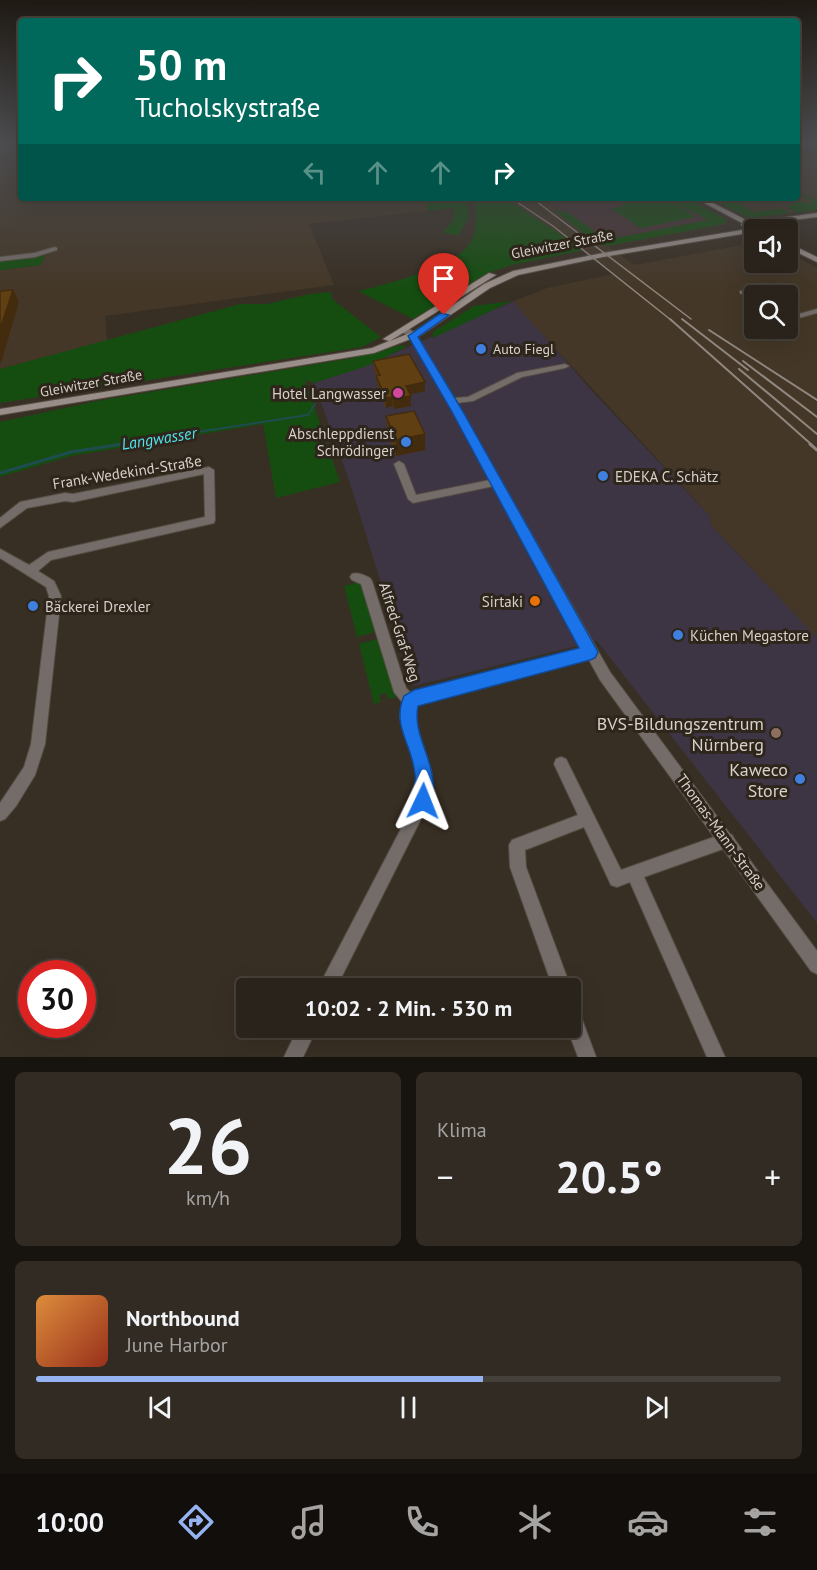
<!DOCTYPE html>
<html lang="de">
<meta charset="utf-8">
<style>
body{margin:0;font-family:"PT Sans",sans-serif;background:#322b24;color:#f1f3f6;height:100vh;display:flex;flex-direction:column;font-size:22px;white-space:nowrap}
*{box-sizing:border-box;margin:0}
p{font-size:20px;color:#a5a4a3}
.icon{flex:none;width:33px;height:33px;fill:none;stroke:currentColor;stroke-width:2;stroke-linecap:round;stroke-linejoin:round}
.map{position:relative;height:1057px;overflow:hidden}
.sheet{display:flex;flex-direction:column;gap:15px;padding:15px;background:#17130f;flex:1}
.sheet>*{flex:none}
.top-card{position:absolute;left:18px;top:18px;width:782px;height:183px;border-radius:6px;box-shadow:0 6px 24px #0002,0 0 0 2px #46403a;background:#00695c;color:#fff;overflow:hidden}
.tools{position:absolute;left:744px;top:219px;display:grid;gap:12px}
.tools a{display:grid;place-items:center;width:54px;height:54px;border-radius:6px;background:#2a231b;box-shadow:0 6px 24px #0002,0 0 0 2px #46403a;font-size:30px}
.speed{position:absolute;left:18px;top:960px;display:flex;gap:12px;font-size:30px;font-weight:700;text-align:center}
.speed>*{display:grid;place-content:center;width:78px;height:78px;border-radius:50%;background:#2a231b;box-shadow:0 6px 24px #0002,0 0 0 2px #46403a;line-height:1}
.speed .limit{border:9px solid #d22;background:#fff;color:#111}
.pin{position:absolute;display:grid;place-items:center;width:51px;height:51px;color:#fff;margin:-62px -26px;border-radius:50% 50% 50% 0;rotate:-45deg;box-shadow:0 0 6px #0007}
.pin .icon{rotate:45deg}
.me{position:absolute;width:66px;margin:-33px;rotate:2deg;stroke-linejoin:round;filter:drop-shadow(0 0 4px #0008)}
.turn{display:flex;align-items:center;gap:21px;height:126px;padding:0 18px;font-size:27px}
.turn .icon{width:78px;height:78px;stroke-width:2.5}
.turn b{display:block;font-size:42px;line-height:51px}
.lanes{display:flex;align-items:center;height:57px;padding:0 18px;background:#0003;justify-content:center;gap:30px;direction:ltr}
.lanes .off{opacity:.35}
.big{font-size:45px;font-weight:700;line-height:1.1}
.sheet .tile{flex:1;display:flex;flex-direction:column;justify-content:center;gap:9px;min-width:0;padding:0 21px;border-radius:9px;background:#322b24}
.sheet .dial{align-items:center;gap:0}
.dial b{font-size:78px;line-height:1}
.song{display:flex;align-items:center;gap:18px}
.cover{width:72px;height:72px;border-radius:9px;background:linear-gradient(135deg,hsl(30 70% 55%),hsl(10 70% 35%))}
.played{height:6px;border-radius:3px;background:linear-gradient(90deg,#95b2f1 60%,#46403a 60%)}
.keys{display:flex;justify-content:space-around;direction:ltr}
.heat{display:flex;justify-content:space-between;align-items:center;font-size:33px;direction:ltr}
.sheet .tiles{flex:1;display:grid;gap:15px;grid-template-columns:1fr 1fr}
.tile:last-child{grid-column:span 2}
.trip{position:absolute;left:236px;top:978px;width:345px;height:60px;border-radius:6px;background:#2a231b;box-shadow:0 6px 24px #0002,0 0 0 2px #46403a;font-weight:700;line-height:60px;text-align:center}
.menu{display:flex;height:96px;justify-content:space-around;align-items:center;background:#110e0b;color:#a5a4a3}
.menu .icon{width:42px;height:42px}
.menu .current{color:#95b2f1}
.menu b{font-size:27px;color:#f1f3f6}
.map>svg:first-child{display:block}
.commercial{fill:#3d3444}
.built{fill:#443727;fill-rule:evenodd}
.education{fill:#463234}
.green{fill:#154d10}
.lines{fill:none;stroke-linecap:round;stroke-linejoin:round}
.stream-far1{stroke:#1e4c4f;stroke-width:2}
.stream{stroke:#1e4c4f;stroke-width:3}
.minor-casing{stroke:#554c42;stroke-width:2}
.secondary-casing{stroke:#554c42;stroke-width:2}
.minor{fill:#736c69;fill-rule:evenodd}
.secondary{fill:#998e89;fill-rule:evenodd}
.rail-far2{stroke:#8f877f;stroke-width:1.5}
.rail-far1{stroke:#8f877f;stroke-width:2}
.rail{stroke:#8f877f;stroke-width:3}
.wall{fill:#533610}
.shaded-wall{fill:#432c0d}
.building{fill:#603f13;stroke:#432c0d;stroke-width:1.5}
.route{fill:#1a73e8;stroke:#114b97;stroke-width:1.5}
.shop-dot{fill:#3f7fe0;stroke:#2e251b;stroke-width:2}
.hotel-dot{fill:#d1479c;stroke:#2e251b;stroke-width:2}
.food-dot{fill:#e8710a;stroke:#2e251b;stroke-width:2}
.education-dot{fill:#8d6e63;stroke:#2e251b;stroke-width:2}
.labels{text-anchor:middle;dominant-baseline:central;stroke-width:6;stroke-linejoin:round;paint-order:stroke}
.far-street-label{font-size:14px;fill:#d7d1cb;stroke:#2e251b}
.far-poi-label{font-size:14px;fill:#d7d1cb;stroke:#2e251b;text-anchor:start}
.poi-label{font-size:15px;fill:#d7d1cb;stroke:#2e251b;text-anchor:end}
.street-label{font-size:15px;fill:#d7d1cb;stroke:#2e251b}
.water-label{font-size:16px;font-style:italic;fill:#52e4f0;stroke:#2e251b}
.near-poi-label{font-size:18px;fill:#d7d1cb;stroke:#2e251b;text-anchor:end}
</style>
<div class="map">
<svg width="817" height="1057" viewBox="0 0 817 1057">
<rect width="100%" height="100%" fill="#382f24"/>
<path class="commercial" d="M 514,301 L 591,390 L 710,516 L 711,525 L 817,638 L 817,923 L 597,641 L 413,686 L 349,480 L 314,383 L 367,365 Z"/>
<path class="built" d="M 0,142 L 21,142 L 21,198 L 429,198 L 427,211 L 309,224 L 334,285 L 105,316 L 107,341 L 0,369 L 0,270 L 41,265 L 45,255 L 53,254 L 0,257 Z
M 797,142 L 817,142 L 817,210 L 749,218 L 709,198 L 796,198 Z
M 505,198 L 517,198 L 526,203 L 520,198 L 542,198 L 634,265 L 754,243 L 754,262 L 788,262 L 788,252 L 817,268 L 817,638 L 711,525 L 710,516 L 519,309 L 514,301 L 547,288 L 614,274 L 584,250 ZM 754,296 L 788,296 L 788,328 L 754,328 Z"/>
<path class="education" d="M 542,198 L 683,198 L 726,220 L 725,224 L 607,246 Z"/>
<path class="green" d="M 801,192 L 817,201 L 817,210 L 749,218 L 709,198 L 730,198 L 753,212 L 782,209 L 790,213 L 795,212 L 786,206 L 795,204 L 785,198 C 796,198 802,205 814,203 L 797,193 Z
M 428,198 L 466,200 L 469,216 L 459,235 L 443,233 L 453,220 L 454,208 L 427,211 Z
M 474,198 L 505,198 L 584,250 L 512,265 L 488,273 L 413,319 L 358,291 C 384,285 460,266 472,240 C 478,226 476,212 474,198 Z
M 629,198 L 637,203 C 662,199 675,200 695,217 L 641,228 L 611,209 L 625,205 L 616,199 Z
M 666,198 L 686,198 L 722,217 L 726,220 L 725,224 L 607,246 L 597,244 L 554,210 L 569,213 L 595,232 L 607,230 L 618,234 L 613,235 L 616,238 L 708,220 Z
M 45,255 L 41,265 L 0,270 L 0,261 Z
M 331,292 L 332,299 L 381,337 L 362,347 L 0,403 L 0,369 L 240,304 L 267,304 L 310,294 Z
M 512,301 L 433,338 L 433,332 L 474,306 Z
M 401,345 L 406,347 L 367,366 L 314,383 L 305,380 L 340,482 L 276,498 L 263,424 L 71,456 L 0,477 L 0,422 L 97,401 L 353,358 Z
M 364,581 L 378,631 L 357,637 L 344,586 Z
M 381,638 L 397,697 L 388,699 L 386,693 L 379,695 L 381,702 L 374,704 L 359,644 Z"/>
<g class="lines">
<path class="stream-far1" d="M 113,445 L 308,415 L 315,404"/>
<path class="stream" d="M 0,473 L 71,452 L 123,444"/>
<defs>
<path id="minor" d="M 55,247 L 57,248 L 57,250 L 35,257 L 0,261 L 0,257 L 34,253 Z
M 740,291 L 744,291 L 754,297 L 754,302 L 740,293 Z
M 817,309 L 817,313 L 788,321 L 788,317 Z
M 402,328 L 408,328 L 416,334 L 454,398 L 468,397 L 517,373 L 565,364 L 569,366 L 565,368 L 522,377 L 473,401 L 457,403 L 610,672 L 730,834 L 732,835 L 735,840 L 817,951 L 817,974 L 811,971 L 723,849 L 644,877 L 725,1057 L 707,1057 L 630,882 L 617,887 L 611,885 L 584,827 L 525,850 L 526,867 L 571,988 L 570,990 L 570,988 L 553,988 L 510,867 L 509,845 L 512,840 L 578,815 L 554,764 L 556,759 L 561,757 L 566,759 L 621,870 L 714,837 L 600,680 L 588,658 L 416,704 L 414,717 L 432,774 L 430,801 L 336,988 L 318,988 L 416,800 L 418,774 L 400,717 L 403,703 L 394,692 L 361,584 L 352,580 L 350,577 L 352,574 C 358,572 364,575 370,578 L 372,581 L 406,688 L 411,693 L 583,648 L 494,486 L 413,503 L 408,499 L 394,464 L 399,461 L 404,464 L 416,495 L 490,480 L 422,356 L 410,337 L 402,332 Z
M 209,467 L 214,470 L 215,520 L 214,523 L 51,560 L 38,571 L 54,581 L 61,596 L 45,744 L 35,775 L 16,806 L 5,819 L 0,821 L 0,803 L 24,767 L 31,744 L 49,596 L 46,587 L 0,558 L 0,549 L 29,565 L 48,552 L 205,517 L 204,474 L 73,502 L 65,501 L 27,508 L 0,528 L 0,518 L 20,502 L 65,493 L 73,494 Z
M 570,1000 L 576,1003 L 596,1057 L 578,1057 L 567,1028 L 570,1028 Z
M 298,1028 L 317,1028 L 303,1057 L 284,1057 Z"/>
<path id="secondary" d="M 695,198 L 703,198 L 750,222 L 817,213 L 817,217 L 755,225 L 752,228 L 741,225 L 742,223 Z
M 754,228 L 757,230 L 754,230 L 754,232 L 603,257 L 518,275 L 490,288 L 421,335 L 374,353 L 0,415 L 0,409 L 372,348 L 389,341 L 383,339 L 489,273 L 496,275 L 390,341 L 415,331 L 484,284 L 513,271 L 603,253 Z
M 788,243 L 817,257 L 817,262 L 788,248 Z"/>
</defs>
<use href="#minor" class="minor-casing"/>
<use href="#secondary" class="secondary-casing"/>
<use href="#minor" class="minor"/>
<use href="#secondary" class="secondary"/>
<path class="rail-far2" d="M 511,198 L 553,226 L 671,320
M 532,198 L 691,319"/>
<path class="rail-far1" d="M 670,319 L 812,445
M 682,319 L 748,370
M 709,330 L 817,400
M 743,361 L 817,417
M 739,369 L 817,434"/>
<path class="rail" d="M 810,444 L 817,450"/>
</g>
<path class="wall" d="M 373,361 L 425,391 L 410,394 L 411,406 L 394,409 L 393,406 L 386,408 L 377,385 L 376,376 L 374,370 Z
M 386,416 L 425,450 L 396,456 L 387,433 Z"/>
<path class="shaded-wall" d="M 817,148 L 817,158 L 796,160 L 796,150 Z
M 13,290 L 19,302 L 1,363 L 0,363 L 0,329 Z
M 425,382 L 425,391 L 406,395 L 406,386 Z
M 411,396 L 411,406 L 394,409 L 393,399 Z
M 392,397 L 393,406 L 386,408 L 386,398 Z
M 425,434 L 425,450 L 396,456 L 396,440 Z"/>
<path class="building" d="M 796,142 L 812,142 L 817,144 L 817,148 L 796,150 Z
M 13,290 L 0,329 L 0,291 Z
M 409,354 L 425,382 L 406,386 L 411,396 L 393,399 L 392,397 L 386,398 L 376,376 L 380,375 L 373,361 Z
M 414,411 L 425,434 L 396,440 L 386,416 Z"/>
<linearGradient id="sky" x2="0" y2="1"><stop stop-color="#1f1a14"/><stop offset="0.49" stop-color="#4d4d50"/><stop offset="1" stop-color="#4d4d50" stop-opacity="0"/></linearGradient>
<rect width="817" height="290" fill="url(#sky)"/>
<path class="route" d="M 441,313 L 449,315 L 418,337 L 462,410 L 598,652 L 595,658 L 590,660 L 418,706 C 411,740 445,770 429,808 L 423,811 L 416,808 C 411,797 416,786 415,775 C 413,745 391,726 404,696 L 414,690 L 579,648 L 451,410 L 408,336 Z"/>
<g class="shop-dot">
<circle cx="481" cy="349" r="6"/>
<circle cx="406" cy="442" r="6"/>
<circle cx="603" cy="476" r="6"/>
<circle cx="33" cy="606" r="6"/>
<circle cx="678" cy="635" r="6"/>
<circle cx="800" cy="779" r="6"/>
</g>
<circle class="hotel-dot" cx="398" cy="393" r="6"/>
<circle class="food-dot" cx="535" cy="601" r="6"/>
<circle class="education-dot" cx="776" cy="733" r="6"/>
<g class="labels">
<g class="far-street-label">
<text transform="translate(562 244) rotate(-11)">Gleiwitzer Straße</text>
<text transform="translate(91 383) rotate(-10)">Gleiwitzer Straße</text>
</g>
<g class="far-poi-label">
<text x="493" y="349">Auto Fiegl</text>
</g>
<g class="poi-label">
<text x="386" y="393">Hotel Langwasser</text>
<text x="394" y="433">Abschleppdienst<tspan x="394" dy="17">Schrödinger</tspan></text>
<text x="615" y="476" text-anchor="start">EDEKA C. Schätz</text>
<text x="523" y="601">Sirtaki</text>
<text x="45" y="606" text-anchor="start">Bäckerei Drexler</text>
<text x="690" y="635" text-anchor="start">Küchen Megastore</text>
</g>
<g class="street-label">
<text transform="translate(127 472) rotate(-9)">Frank-Wedekind-Straße</text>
<text transform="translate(400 632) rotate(72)">Alfred-Graf-Weg</text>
<text transform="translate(721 832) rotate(54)">Thomas-Mann-Straße</text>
</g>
<g class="water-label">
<text transform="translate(159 438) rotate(-9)">Langwasser</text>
</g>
<g class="near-poi-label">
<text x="764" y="723">BVS-Bildungszentrum<tspan x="764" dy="21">Nürnberg</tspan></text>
<text x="788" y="769">Kaweco<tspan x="788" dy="21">Store</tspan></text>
</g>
</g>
</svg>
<div class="tools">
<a><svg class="icon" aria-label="sound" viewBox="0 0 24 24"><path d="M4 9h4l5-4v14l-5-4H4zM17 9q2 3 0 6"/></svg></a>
<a><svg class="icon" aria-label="search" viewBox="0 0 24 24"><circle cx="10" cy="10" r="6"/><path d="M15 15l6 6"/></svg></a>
</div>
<div class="speed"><div class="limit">30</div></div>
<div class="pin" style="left:444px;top:315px;background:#d93025"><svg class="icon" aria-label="arrive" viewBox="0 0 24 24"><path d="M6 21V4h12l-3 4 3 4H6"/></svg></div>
<svg class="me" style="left:423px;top:801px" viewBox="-20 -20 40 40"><path d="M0-17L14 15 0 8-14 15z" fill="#1a73e8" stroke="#fff" stroke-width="4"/></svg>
<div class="trip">10:02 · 2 Min. · 530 m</div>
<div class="top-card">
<div class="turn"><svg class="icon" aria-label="right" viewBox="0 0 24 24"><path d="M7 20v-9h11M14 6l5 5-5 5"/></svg><div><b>50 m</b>Tucholskystraße</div></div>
<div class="lanes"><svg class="icon off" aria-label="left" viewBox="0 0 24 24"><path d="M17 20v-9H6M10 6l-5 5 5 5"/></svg><svg class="icon off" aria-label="ahead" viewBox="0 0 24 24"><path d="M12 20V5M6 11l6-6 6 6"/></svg><svg class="icon off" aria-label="ahead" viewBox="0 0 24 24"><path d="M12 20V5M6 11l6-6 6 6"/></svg><svg class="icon" aria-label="right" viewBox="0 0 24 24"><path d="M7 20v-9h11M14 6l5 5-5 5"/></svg></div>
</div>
</div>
<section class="sheet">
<div class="tiles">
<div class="tile dial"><b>26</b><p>km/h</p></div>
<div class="tile"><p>Klima</p>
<div class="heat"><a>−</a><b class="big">20.5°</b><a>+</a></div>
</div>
<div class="tile">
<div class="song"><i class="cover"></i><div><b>Northbound</b><p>June Harbor</p></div></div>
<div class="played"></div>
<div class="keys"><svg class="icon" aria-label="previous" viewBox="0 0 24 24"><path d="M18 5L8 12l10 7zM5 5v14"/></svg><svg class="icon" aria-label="pause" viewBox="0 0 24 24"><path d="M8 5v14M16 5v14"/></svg><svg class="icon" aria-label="next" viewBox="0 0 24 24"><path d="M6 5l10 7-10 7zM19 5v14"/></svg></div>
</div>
</div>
</section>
<nav class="menu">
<b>10:00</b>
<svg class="icon current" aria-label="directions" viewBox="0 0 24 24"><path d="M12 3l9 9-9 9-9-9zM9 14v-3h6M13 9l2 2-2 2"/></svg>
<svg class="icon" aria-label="music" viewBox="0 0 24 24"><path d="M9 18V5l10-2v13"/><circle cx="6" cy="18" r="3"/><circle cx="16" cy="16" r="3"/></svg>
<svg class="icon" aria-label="phone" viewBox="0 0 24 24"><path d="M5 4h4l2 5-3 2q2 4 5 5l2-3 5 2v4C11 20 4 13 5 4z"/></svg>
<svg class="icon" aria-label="climate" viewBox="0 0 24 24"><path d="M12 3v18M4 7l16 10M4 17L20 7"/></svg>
<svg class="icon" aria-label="car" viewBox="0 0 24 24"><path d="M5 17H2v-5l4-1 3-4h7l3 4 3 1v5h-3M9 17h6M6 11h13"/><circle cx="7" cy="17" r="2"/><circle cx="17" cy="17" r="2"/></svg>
<svg class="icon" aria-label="filters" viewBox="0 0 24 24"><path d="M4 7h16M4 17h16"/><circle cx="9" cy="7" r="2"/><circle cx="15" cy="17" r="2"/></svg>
</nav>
